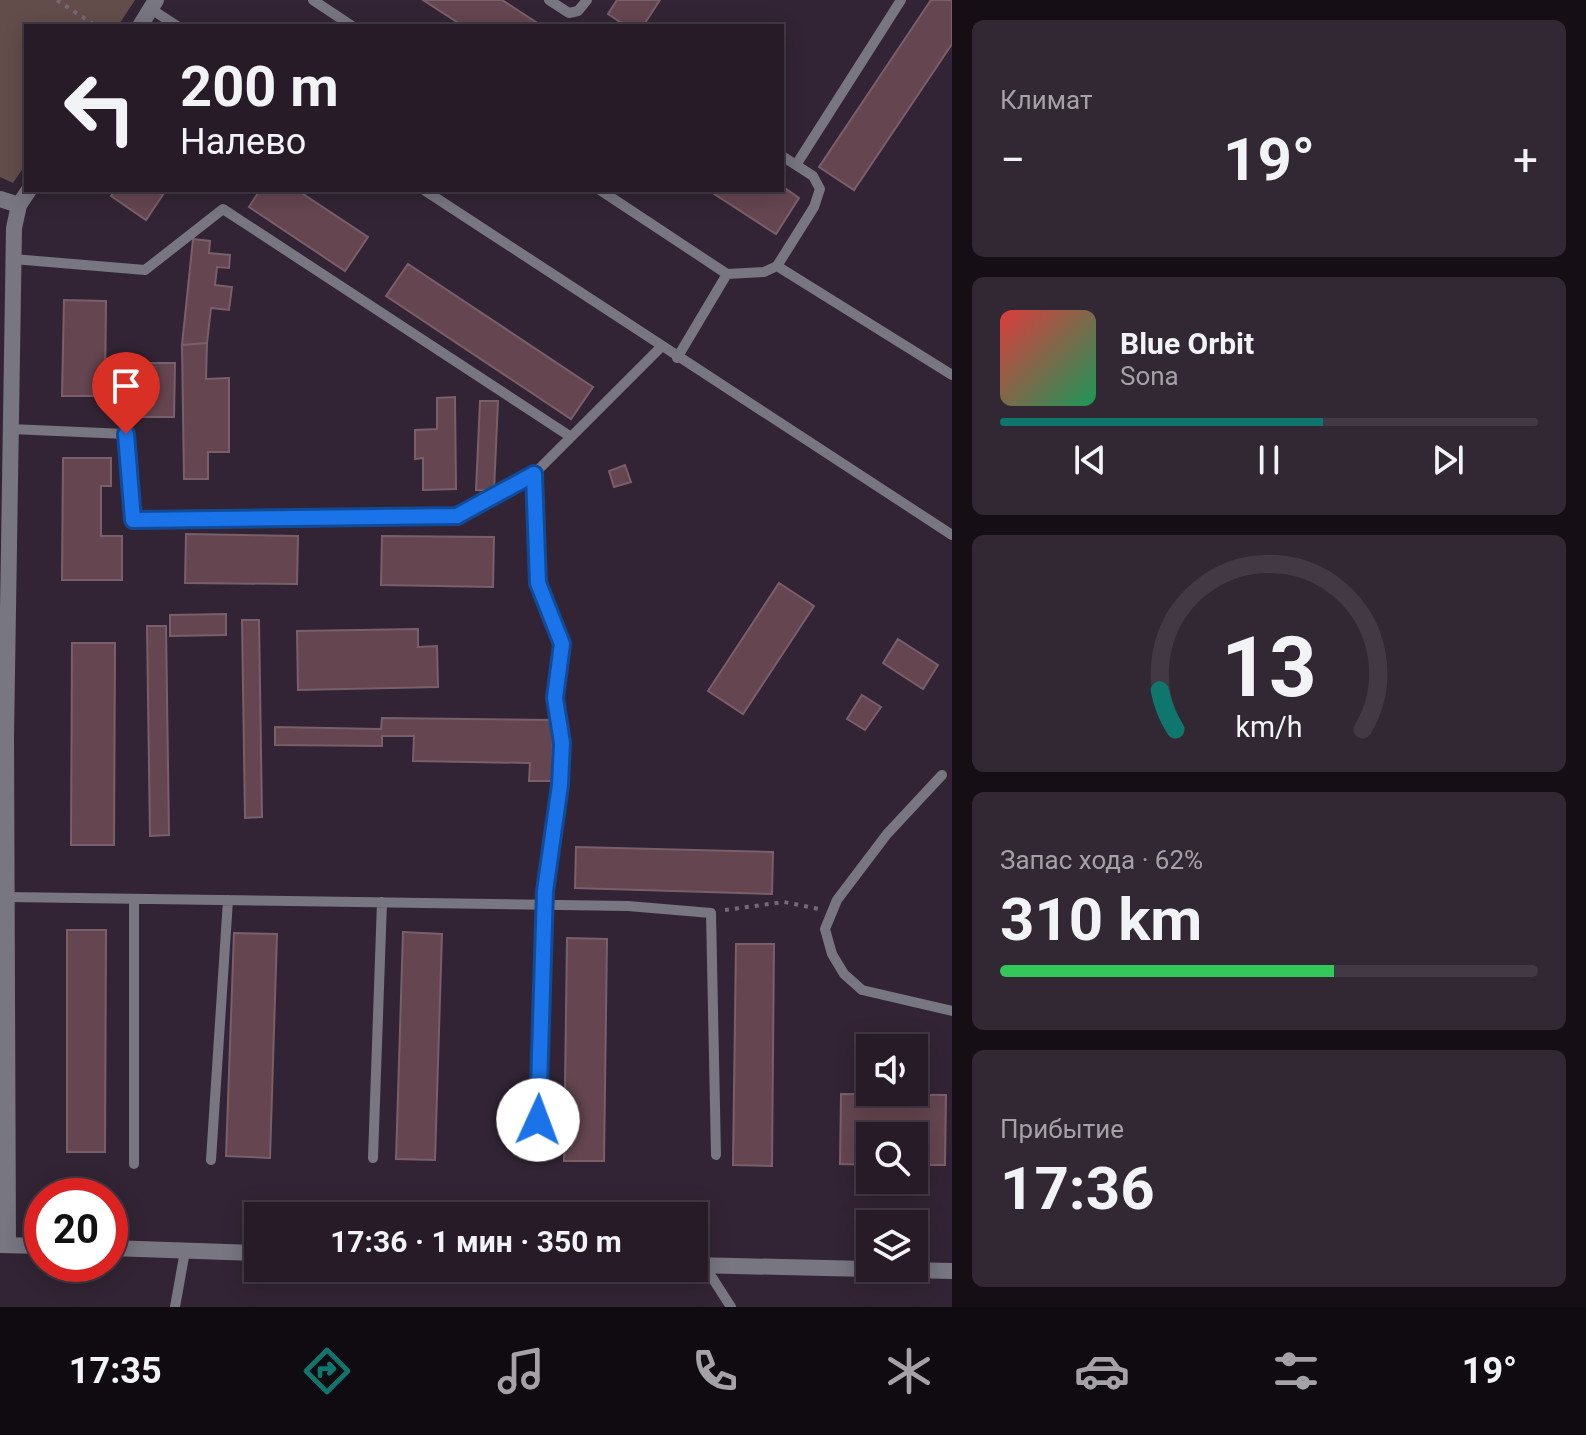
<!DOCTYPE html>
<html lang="ru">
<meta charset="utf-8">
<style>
body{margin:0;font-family:Roboto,sans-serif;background:#322833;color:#f1f3f6;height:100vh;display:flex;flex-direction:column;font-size:30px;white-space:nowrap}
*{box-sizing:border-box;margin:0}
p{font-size:26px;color:#a4a1a7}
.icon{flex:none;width:44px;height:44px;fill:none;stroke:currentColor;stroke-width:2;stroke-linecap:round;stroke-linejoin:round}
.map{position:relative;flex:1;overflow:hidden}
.details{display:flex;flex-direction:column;gap:20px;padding:20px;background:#150f15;width:634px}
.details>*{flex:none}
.banner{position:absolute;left:24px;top:24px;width:760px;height:168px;border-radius:0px;box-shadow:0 4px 20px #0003,0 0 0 2px #423944;background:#261b27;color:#f1f3f6;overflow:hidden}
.fabs{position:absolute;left:856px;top:1034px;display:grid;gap:16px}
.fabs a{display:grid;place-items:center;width:72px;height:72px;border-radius:0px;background:#261b27;box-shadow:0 4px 20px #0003,0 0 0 2px #423944;font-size:40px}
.speed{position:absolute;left:24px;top:1178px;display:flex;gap:16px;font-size:40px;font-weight:700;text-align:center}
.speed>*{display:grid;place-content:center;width:104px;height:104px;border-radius:50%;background:#261b27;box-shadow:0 4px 20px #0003,0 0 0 2px #423944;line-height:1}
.speed .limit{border:12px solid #d22;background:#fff;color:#111}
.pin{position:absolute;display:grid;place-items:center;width:68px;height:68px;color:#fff;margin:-82px -34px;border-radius:50% 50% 50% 0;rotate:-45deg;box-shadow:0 0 8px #0007}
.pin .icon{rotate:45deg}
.me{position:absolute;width:88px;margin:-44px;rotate:2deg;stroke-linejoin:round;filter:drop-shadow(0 0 6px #0008)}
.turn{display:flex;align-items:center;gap:28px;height:168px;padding:0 24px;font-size:36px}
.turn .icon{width:104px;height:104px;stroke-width:2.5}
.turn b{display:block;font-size:56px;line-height:68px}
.big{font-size:60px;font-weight:700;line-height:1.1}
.details .widget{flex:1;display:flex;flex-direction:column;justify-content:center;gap:12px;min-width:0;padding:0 28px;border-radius:12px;background:#322833}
.details .dial{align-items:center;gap:0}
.dial svg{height:208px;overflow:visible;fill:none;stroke:#423944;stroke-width:7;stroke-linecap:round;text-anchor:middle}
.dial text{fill:#f1f3f6;stroke:none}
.song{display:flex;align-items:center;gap:24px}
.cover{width:96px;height:96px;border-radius:12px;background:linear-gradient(135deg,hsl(0 70% 55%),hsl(150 70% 35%))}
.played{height:8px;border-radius:4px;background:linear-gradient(90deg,#0f766e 60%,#423944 60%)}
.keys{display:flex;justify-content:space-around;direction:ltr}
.heat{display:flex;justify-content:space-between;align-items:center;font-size:44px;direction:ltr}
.charge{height:12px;border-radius:6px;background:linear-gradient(90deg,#34c759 62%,#423944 0)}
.trip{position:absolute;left:244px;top:1202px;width:464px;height:80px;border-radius:0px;background:#261b27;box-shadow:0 4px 20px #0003,0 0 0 2px #423944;font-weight:700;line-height:80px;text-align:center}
.tab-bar{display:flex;height:128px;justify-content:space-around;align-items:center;background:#0f0b10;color:#a4a1a7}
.tab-bar .icon{width:56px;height:56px}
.tab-bar .current{color:#0f766e}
.tab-bar b{font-size:36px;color:#f1f3f6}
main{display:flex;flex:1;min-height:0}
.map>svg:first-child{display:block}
.green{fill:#624d4a}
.building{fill:#644550;stroke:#795f69;stroke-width:2}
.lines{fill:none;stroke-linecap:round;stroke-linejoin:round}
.path{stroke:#756876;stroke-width:4;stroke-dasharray:4 6;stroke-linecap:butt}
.service{stroke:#777681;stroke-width:10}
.minor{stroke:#777681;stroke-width:16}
.tertiary{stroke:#777681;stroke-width:16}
.route-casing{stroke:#114b97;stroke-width:20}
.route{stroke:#1a73e8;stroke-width:14}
</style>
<main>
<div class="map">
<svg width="952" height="1307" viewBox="0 0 952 1307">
<rect width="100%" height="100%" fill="#322434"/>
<path class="green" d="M 0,0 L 135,0 L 118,26 L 26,26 L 26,164 L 13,183 L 0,177 Z"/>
<path class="building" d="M 423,0 L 502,0 L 542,26 L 463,26 Z
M 617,0 L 660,0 L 643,26 L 626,26 L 608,14 Z
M 931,0 L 952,0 L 952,44 L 854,190 L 819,167 Z
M 782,186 L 799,198 L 776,234 L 708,190 L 782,190 Z
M 115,190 L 166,190 L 146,220 L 111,196 Z
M 260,190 L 297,190 L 368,237 L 345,271 L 249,207 Z
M 193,239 L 210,241 L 209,253 L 230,255 L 229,268 L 217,267 L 215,285 L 232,287 L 229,310 L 211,308 L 207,343 L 182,345 Z
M 408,264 L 593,387 L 571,419 L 386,296 Z
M 64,300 L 106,301 L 105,396 L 62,396 Z
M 207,343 L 206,379 L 229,378 L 229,452 L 208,452 L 208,479 L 184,479 L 182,345 Z
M 138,363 L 175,363 L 174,417 L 138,417 Z
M 455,397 L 456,489 L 423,490 L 423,458 L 415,459 L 415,430 L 437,429 L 437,398 Z
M 480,401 L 498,401 L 494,491 L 476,490 Z
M 63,458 L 111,458 L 111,486 L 101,486 L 101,536 L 122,536 L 122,580 L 62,580 Z
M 625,465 L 631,482 L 614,487 L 609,471 Z
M 186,534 L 298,536 L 297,584 L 185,583 Z
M 382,536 L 494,537 L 493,587 L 381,585 Z
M 779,583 L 814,606 L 743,714 L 708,691 Z
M 226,614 L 226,635 L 170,636 L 170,615 Z
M 242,620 L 259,620 L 262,817 L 245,818 Z
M 147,626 L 166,626 L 169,835 L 150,836 Z
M 418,629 L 418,647 L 437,646 L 438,687 L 298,690 L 297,631 Z
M 898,639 L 938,665 L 923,689 L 883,663 Z
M 72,643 L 115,643 L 114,845 L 71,845 Z
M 862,695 L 881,707 L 865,730 L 847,719 Z
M 382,718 L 553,720 L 552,781 L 529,781 L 530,763 L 413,761 L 414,736 L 382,736 L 382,746 L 275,745 L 275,727 L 381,729 Z
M 576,847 L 773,852 L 772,894 L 575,888 Z
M 67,930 L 106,930 L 105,1152 L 67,1152 Z
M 403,932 L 442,934 L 435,1160 L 396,1159 Z
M 234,933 L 277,934 L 270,1158 L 226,1156 Z
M 567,938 L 607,939 L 604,1161 L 564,1161 Z
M 736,944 L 774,944 L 772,1166 L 733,1165 Z
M 841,1094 L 946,1095 L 945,1165 L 914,1165 L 914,1136 L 870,1136 L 870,1165 L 840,1164 Z"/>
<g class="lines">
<path class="path" d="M 57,0 L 96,26
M 725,910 L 784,902 L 819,909"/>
<path class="service" d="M 313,0 L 352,26
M 549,0 L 569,13 L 578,11 L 587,0
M 151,9 L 177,26
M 796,165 L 901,0
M 424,190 L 952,535
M 600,190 L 727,274 L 677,358
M 13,259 L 145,270 L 223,209 L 571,437
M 777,266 L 814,207 L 820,189 L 813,176 L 782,156
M 727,274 L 764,272 L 777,266 L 952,375
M 11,429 L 126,434 L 133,520 L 457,516 L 534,474 L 661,347
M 534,474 L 538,583 L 562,644 L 555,698 L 562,743 L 560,785 L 545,891 L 537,1151
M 942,775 L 887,834 L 837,900 L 825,929 L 832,954 L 844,974 L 862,990 L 952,1011
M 7,897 L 628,906 L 711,913 L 716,1155
M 373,1158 L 382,902
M 211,1160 L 228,900
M 134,1164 L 134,899
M 704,1265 L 731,1307
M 175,1307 L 185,1251"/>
<path class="minor" d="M 140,26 L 156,0
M 8,1245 L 6,737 L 14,228 L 19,205 L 29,190"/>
<path class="tertiary" d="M 0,199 L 19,205
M 0,1245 L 42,1246
M 110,1248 L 258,1253
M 694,1265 L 952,1271"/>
</g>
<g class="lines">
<defs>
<path id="route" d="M 126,434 L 133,520 L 457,516 L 534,474 L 538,583 L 562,644 L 555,698 L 562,743 L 560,785 L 545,891 L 538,1120"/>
</defs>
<use href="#route" class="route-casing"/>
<use href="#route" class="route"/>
</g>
</svg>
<div class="fabs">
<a><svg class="icon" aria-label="sound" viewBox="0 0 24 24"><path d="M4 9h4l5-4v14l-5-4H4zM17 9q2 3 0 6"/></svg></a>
<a><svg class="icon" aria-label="search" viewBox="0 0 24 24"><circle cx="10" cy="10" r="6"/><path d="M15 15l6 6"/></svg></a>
<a><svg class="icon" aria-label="layers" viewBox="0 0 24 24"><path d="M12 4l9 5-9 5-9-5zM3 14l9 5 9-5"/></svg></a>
</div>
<div class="speed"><div class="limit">20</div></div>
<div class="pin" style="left:126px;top:434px;background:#d93025"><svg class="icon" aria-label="arrive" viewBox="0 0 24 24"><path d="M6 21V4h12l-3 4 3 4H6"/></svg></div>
<svg class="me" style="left:538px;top:1120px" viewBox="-20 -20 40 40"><circle r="19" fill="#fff"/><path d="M0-13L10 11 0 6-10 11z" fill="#1a73e8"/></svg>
<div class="trip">17:36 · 1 мин · 350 m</div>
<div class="banner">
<div class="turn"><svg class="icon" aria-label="left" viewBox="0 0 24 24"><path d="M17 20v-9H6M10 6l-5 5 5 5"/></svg><div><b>200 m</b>Налево</div></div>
</div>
</div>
<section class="details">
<div class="widget"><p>Климат</p>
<div class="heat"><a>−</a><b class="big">19°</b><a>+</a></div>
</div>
<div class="widget">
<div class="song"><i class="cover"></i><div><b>Blue Orbit</b><p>Sona</p></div></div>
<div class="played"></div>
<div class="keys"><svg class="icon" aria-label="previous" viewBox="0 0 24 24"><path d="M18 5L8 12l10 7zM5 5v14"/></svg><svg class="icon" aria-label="pause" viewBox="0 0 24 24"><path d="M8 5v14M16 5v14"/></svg><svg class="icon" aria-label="next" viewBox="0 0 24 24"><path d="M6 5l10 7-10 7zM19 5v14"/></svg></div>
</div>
<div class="widget dial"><svg viewBox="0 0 100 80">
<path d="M14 69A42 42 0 1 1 86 69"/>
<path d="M14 69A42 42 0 0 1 8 54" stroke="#0f766e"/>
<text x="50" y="56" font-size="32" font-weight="700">13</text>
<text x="50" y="72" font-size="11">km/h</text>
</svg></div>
<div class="widget"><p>Запас хода · 62%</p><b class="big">310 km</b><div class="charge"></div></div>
<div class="widget"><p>Прибытие</p><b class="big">17:36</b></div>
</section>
</main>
<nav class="tab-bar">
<b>17:35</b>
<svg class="icon current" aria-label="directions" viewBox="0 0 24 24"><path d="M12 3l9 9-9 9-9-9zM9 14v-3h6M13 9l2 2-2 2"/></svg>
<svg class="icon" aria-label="music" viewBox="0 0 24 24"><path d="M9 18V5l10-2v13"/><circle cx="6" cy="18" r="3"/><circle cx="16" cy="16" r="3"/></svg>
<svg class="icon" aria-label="phone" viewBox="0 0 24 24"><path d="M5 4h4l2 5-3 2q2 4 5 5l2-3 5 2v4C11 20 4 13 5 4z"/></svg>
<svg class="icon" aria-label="climate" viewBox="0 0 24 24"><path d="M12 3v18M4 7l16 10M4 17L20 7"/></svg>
<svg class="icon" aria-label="car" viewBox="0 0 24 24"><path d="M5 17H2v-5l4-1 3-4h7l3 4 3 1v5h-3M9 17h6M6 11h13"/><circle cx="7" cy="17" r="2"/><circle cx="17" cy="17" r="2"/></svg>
<svg class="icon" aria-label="filters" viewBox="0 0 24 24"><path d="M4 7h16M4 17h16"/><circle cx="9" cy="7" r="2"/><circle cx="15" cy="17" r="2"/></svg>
<b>19°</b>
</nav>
